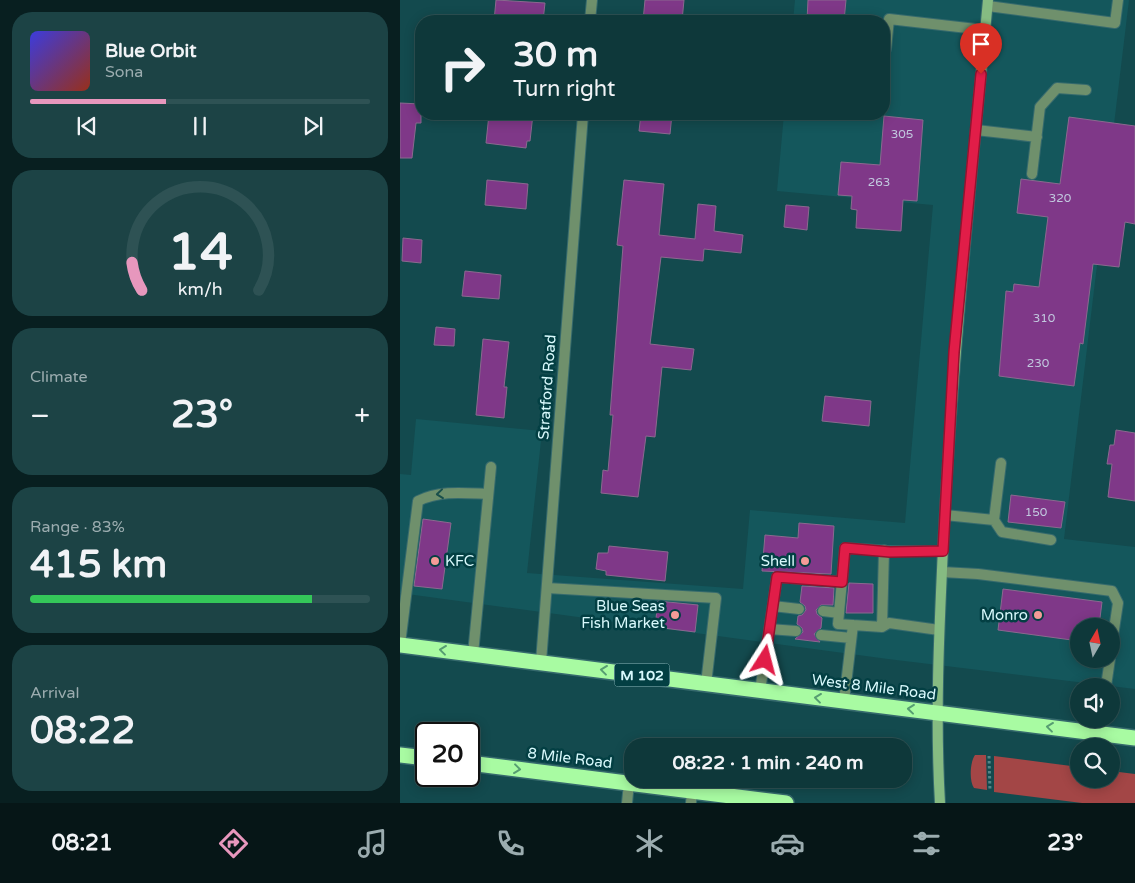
<!DOCTYPE html>
<meta charset="utf-8">
<style>
body{margin:0;font-family:"Varela Round",sans-serif;background:#1c4345;color:#f1f3f6;height:100vh;display:flex;flex-direction:column;font-size:19px;white-space:nowrap}
*{box-sizing:border-box;margin:0}
p{font-size:16px;color:#9bacaf}
.icon{flex:none;width:28px;height:28px;fill:none;stroke:currentColor;stroke-width:2;stroke-linecap:round;stroke-linejoin:round}
.map{position:relative;flex:1;overflow:hidden}
.details{display:flex;flex-direction:column;gap:12px;padding:12px;background:#081f20;width:400px}
.details>*{flex:none}
.hud{position:absolute;left:15px;top:15px;width:475px;height:105px;border-radius:20px;box-shadow:0 2px 12px #0003,0 0 0 1px #2e5254;background:#0e383a;color:#f1f3f6;overflow:hidden}
.needle{width:32px;rotate:9deg}
.fabs{position:absolute;left:670px;top:618px;display:grid;gap:10px}
.fabs a{display:grid;place-items:center;width:50px;height:50px;border-radius:50%;background:#0e383a;box-shadow:0 2px 12px #0003,0 0 0 1px #2e5254;font-size:25px}
.speed{position:absolute;left:15px;top:722px;display:flex;gap:10px;font-size:25px;font-weight:700;text-align:center}
.speed>*{display:grid;place-content:center;width:65px;height:65px;border-radius:50%;background:#0e383a;box-shadow:0 2px 12px #0003,0 0 0 1px #2e5254;line-height:1}
.speed .limit{border:2px solid #111;border-radius:8px;background:#fff;color:#111}
.pin{position:absolute;display:grid;place-items:center;width:42px;height:42px;color:#fff;margin:-51px -21px;border-radius:50% 50% 50% 0;rotate:-45deg;box-shadow:0 0 5px #0007}
.pin .icon{rotate:45deg}
.me{position:absolute;width:55px;margin:-28px;rotate:9deg;stroke-linejoin:round;filter:drop-shadow(0 0 4px #0008)}
.turn{display:flex;align-items:center;gap:18px;height:105px;padding:0 15px;font-size:22px}
.turn .icon{width:65px;height:65px;stroke-width:2.5}
.turn b{display:block;font-size:35px;line-height:42px}
.big{font-size:38px;font-weight:800;line-height:1.1}
.details .card{flex:1;display:flex;flex-direction:column;justify-content:center;gap:8px;min-width:0;padding:0 18px;border-radius:20px;background:#1c4345}
.details .dial{align-items:center;gap:0}
.dial svg{height:130px;overflow:visible;fill:none;stroke:#2e5254;stroke-width:7;stroke-linecap:round;text-anchor:middle}
.dial text{fill:#f1f3f6;stroke:none}
.song{display:flex;align-items:center;gap:15px}
.cover{width:60px;height:60px;border-radius:8px;background:linear-gradient(135deg,hsl(240 70% 55%),hsl(10 70% 35%))}
.played{height:5px;border-radius:2px;background:linear-gradient(90deg,#e797bd 40%,#2e5254 40%)}
.keys{display:flex;justify-content:space-around;direction:ltr}
.heat{display:flex;justify-content:space-between;align-items:center;font-size:28px;direction:ltr}
.charge{height:8px;border-radius:4px;background:linear-gradient(90deg,#34c759 83%,#2e5254 0)}
.trip{position:absolute;left:224px;top:738px;width:288px;height:50px;border-radius:20px;background:#0e383a;box-shadow:0 2px 12px #0003,0 0 0 1px #2e5254;font-weight:800;line-height:50px;text-align:center}
.dock{display:flex;height:80px;justify-content:space-around;align-items:center;background:#061617;color:#9bacaf}
.dock .icon{width:35px;height:35px}
.dock .selected{color:#e797bd}
.dock b{font-size:22px;color:#f1f3f6}
main{display:flex;flex:1;min-height:0}
.map>svg:first-child{display:block}
.built{fill:#14575c;fill-rule:evenodd}
.green{fill:#a34646}
.building{fill:#7f3888;stroke:#8b698f}
.lines{fill:none;stroke-linecap:round;stroke-linejoin:round}
.lane-casing{stroke:#366a6d;stroke-width:12}
.street-casing{stroke:#366a6d;stroke-width:12}
.secondary-casing{stroke:#366a6d;stroke-width:12}
.highway-casing{stroke:#366a6d;stroke-width:18}
.path{stroke:#548487;stroke-width:3;stroke-dasharray:2.5 2.5;stroke-linecap:butt}
.lane{stroke:#6f906c;stroke-width:10}
.street{stroke:#6f906c;stroke-width:10}
.secondary{stroke:#86bb82;stroke-width:10}
.highway{stroke:#a8fba2;stroke-width:15}
.oneway{stroke:#194f4b}
.oneway2{stroke:#569d72}
.route-casing{stroke:#92132f;stroke-width:12}
.route{stroke:#e11d48;stroke-width:9}
.poi-dot{fill:#f59b97;stroke:#033f43;stroke-width:2}
.labels{text-anchor:middle;dominant-baseline:central;stroke-width:5;stroke-linejoin:round;paint-order:stroke}
.number-label{font-size:12px;fill:#c2c9df}
.shield{fill:#033f43;stroke:#98c1c4;stroke-width:1}
.shield-label{font-size:14px;font-weight:bold;fill:#d8f9fc}
.street-label{font-size:15px;fill:#d8f9fc;stroke:#033f43}
.poi-label{font-size:15px;fill:#d8f9fc;stroke:#033f43;text-anchor:end}
</style>
<main>
<section class="details">
<div class="card">
<div class="song"><i class="cover"></i><div><b>Blue Orbit</b><p>Sona</p></div></div>
<div class="played"></div>
<div class="keys"><svg class="icon" aria-label="previous" viewBox="0 0 24 24"><path d="M18 5L8 12l10 7zM5 5v14"/></svg><svg class="icon" aria-label="pause" viewBox="0 0 24 24"><path d="M8 5v14M16 5v14"/></svg><svg class="icon" aria-label="next" viewBox="0 0 24 24"><path d="M6 5l10 7-10 7zM19 5v14"/></svg></div>
</div>
<div class="card dial"><svg viewBox="0 0 100 80">
<path d="M14 69A42 42 0 1 1 86 69"/>
<path d="M14 69A42 42 0 0 1 8 52" stroke="#e797bd"/>
<text x="50" y="56" font-size="32" font-weight="700">14</text>
<text x="50" y="72" font-size="11">km/h</text>
</svg></div>
<div class="card"><p>Climate</p>
<div class="heat"><a>−</a><b class="big">23°</b><a>+</a></div>
</div>
<div class="card"><p>Range · 83%</p><b class="big">415 km</b><div class="charge"></div></div>
<div class="card"><p>Arrival</p><b class="big">08:22</b></div>
</section>
<div class="map">
<svg width="735" height="803" viewBox="0 0 735 803">
<rect width="100%" height="100%" fill="#134a4e"/>
<path class="built" d="M 395,0 L 729,0 L 664,539 L 735,547 L 735,689 L 488,659 L 0,593 L 0,474 L 11,475 L 16,419 L 142,431 L 127,573 L 343,589 L 350,510 L 505,523 L 533,205 L 377,191 L 384,114 L 484,114 L 484,21 L 393,21 ZM 679,626 L 711,626 L 711,659 L 679,659 Z"/>
<path class="green" d="M 575,755 L 586,755 L 587,790 L 574,788 C 569,781 570,762 575,755 Z
M 594,756 L 679,767 L 679,779 L 711,779 L 711,771 L 735,774 L 735,803 L 682,803 L 594,792 Z"/>
<path class="building" d="M 96,0 L 145,3 L 143,21 L 94,21 Z
M 245,0 L 284,0 L 282,21 L 243,21 Z
M 408,0 L 446,0 L 444,21 L 407,21 Z
M 0,103 L 21,104 L 21,123 L 16,123 L 12,158 L 0,158 Z
M 89,114 L 133,114 L 130,141 L 127,141 L 126,148 L 86,143 Z
M 241,114 L 272,114 L 270,134 L 239,131 Z
M 484,116 L 523,120 L 517,201 L 503,200 L 501,231 L 456,228 L 457,210 L 451,209 L 452,196 L 438,195 L 441,162 L 480,165 Z
M 669,117 L 735,126 L 735,224 L 725,222 L 719,267 L 693,264 L 683,344 L 680,343 L 674,386 L 599,376 L 606,291 L 613,292 L 614,284 L 639,287 L 648,217 L 617,213 L 621,179 L 660,184 Z
M 87,180 L 128,184 L 126,209 L 85,205 Z
M 224,180 L 264,184 L 259,235 L 295,239 L 298,204 L 316,206 L 314,231 L 343,235 L 341,253 L 304,249 L 303,261 L 261,257 L 250,344 L 294,349 L 291,370 L 262,367 L 255,437 L 246,436 L 238,497 L 201,493 L 203,470 L 208,471 L 213,415 L 210,415 L 223,246 L 217,245 Z
M 386,205 L 409,207 L 407,230 L 384,227 Z
M 3,238 L 22,240 L 21,263 L 2,261 Z
M 65,271 L 101,275 L 99,299 L 62,296 Z
M 36,327 L 55,329 L 54,346 L 34,345 Z
M 83,339 L 109,342 L 104,387 L 107,387 L 104,418 L 76,415 Z
M 425,396 L 471,401 L 469,426 L 422,421 Z
M 716,430 L 735,433 L 735,501 L 708,497 L 712,464 L 707,464 L 710,445 L 714,445 Z
M 611,495 L 665,502 L 661,528 L 608,522 Z
M 23,519 L 51,523 L 42,589 L 14,586 Z
M 399,523 L 434,526 L 431,574 L 362,571 L 365,535 L 398,538 Z
M 209,546 L 268,552 L 265,581 L 206,575 L 206,571 L 196,569 L 198,553 L 208,553 Z
M 449,583 L 473,584 L 473,613 L 446,613 Z
M 402,586 L 434,588 L 433,605 L 421,605 L 416,610 L 417,614 L 422,618 L 421,628 L 414,634 L 420,642 L 395,639 L 403,632 L 402,628 L 397,624 L 398,616 L 402,615 L 406,610 L 405,606 L 400,602 Z
M 603,589 L 702,602 L 699,626 L 679,626 L 679,641 L 598,630 Z
M 258,601 L 298,605 L 295,632 L 255,627 Z"/>
<g class="lines">
<defs>
<path id="lane" d="M 588,6 L 715,23 L 718,0
M 486,49 L 489,19 L 585,30
M 576,130 L 637,137
M 632,174 L 640,107 L 657,88 L 686,90
M 545,515 L 594,520 L 602,532 L 651,540
M 594,520 L 601,463
M 542,572 L 578,574 L 712,591 L 718,603 L 711,649
M 147,588 L 316,598 L 306,684
M 373,606 L 399,609
M 423,611 L 439,613
M 482,627 L 484,550
M 369,629 L 396,631
M 539,630 L 489,623 L 482,627 L 438,624 L 445,548 L 490,551 L 543,551
M 421,635 L 451,638
M 0,644 L 18,501 C 40,490 64,493 88,494
M 73,654 L 91,467
M 706,686 L 710,659
M 360,691 L 377,577 L 442,582
M 444,701 L 453,625
M 700,733 L 702,719
M 291,803 L 292,791"/>
<path id="street" d="M 190,21 L 192,0
M 141,662 L 183,114
M 227,803 L 229,783"/>
<path id="secondary" d="M 540,803 C 535,718 539,633 543,548 C 552,365 571,183 588,0"/>
<path id="highway" d="M 0,645 L 735,738
M 0,755 L 26,758
M 69,763 L 386,803"/>
</defs>
<use href="#lane" class="lane-casing"/>
<use href="#street" class="street-casing"/>
<use href="#secondary" class="secondary-casing"/>
<use href="#highway" class="highway-casing"/>
<path class="path" d="M 477,741 L 477,746
M 589,756 L 590,791"/>
<use href="#lane" class="lane"/>
<use href="#street" class="street"/>
<use href="#secondary" class="secondary"/>
<use href="#highway" class="highway"/>
</g>
<defs><path id="oneway-chevron" d="M-2-3.5L2.5 0L-2 3.5" fill="none" stroke-width="1.6" stroke-linecap="round" stroke-linejoin="round" transform="scale(1.25)"/></defs>
<use class="oneway" href="#oneway-chevron" transform="translate(40 494) rotate(174)"/>
<g class="oneway2">
<use href="#oneway-chevron" transform="translate(43 650) rotate(-173)"/>
<use href="#oneway-chevron" transform="translate(204 670) rotate(-173)"/>
<use href="#oneway-chevron" transform="translate(418 698) rotate(-173)"/>
<use href="#oneway-chevron" transform="translate(511 709) rotate(-174)"/>
<use href="#oneway-chevron" transform="translate(650 727) rotate(-173)"/>
<use href="#oneway-chevron" transform="translate(117 769) rotate(7)"/>
</g>
<g class="lines">
<defs>
<path id="route" d="M 365,660 L 377,577 L 442,582 L 445,548 L 490,552 L 543,551 L 554,352 L 581,74"/>
</defs>
<use href="#route" class="route-casing"/>
<use href="#route" class="route"/>
</g>
<g class="poi-dot">
<circle cx="35" cy="561" r="5"/>
<circle cx="405" cy="561" r="5"/>
<circle cx="275" cy="615" r="5"/>
<circle cx="638" cy="615" r="5"/>
</g>
<g class="labels">
<g class="number-label">
<text x="502" y="134">305</text>
<text x="479" y="182">263</text>
<text x="660" y="198">320</text>
<text x="644" y="318">310</text>
<text x="638" y="363">230</text>
<text x="636" y="512">150</text>
</g>
<rect class="shield" x="214.5" y="663.5" width="55" height="23" rx="4"/>
<g class="shield-label">
<text x="242" y="675">M 102</text>
</g>
<g class="street-label">
<text transform="translate(147 387) rotate(-86)">Stratford Road</text>
<text transform="translate(474 687) rotate(7)">West 8 Mile Road</text>
<text transform="translate(170 758) rotate(7)">8 Mile Road</text>
</g>
<g class="poi-label">
<text x="45" y="561" text-anchor="start">KFC</text>
<text x="395" y="561">Shell</text>
<text x="265" y="606">Blue Seas<tspan x="265" dy="17">Fish Market</tspan></text>
<text x="628" y="615">Monro</text>
</g>
</g>
</svg>
<div class="fabs">
<a><svg class="needle" viewBox="-14 -14 28 28"><path d="M0-13l5 13h-10z" fill="#e53935"/><path d="M0 13l5-13h-10z" fill="#9bacaf"/></svg></a>
<a><svg class="icon" aria-label="sound" viewBox="0 0 24 24"><path d="M4 9h4l5-4v14l-5-4H4zM17 9q2 3 0 6"/></svg></a>
<a><svg class="icon" aria-label="search" viewBox="0 0 24 24"><circle cx="10" cy="10" r="6"/><path d="M15 15l6 6"/></svg></a>
</div>
<div class="speed"><div class="limit">20</div></div>
<div class="pin" style="left:581px;top:74px;background:#d93025"><svg class="icon" aria-label="arrive" viewBox="0 0 24 24"><path d="M6 21V4h12l-3 4 3 4H6"/></svg></div>
<svg class="me" style="left:365px;top:660px" viewBox="-20 -20 40 40"><path d="M0-17L14 15 0 8-14 15z" fill="#e11d48" stroke="#fff" stroke-width="4"/></svg>
<div class="trip">08:22 · 1 min · 240 m</div>
<div class="hud">
<div class="turn"><svg class="icon" aria-label="right" viewBox="0 0 24 24"><path d="M7 20v-9h11M14 6l5 5-5 5"/></svg><div><b>30 m</b>Turn right</div></div>
</div>
</div>
</main>
<nav class="dock">
<b>08:21</b>
<svg class="icon selected" aria-label="directions" viewBox="0 0 24 24"><path d="M12 3l9 9-9 9-9-9zM9 14v-3h6M13 9l2 2-2 2"/></svg>
<svg class="icon" aria-label="music" viewBox="0 0 24 24"><path d="M9 18V5l10-2v13"/><circle cx="6" cy="18" r="3"/><circle cx="16" cy="16" r="3"/></svg>
<svg class="icon" aria-label="phone" viewBox="0 0 24 24"><path d="M5 4h4l2 5-3 2q2 4 5 5l2-3 5 2v4C11 20 4 13 5 4z"/></svg>
<svg class="icon" aria-label="climate" viewBox="0 0 24 24"><path d="M12 3v18M4 7l16 10M4 17L20 7"/></svg>
<svg class="icon" aria-label="car" viewBox="0 0 24 24"><path d="M5 17H2v-5l4-1 3-4h7l3 4 3 1v5h-3M9 17h6M6 11h13"/><circle cx="7" cy="17" r="2"/><circle cx="17" cy="17" r="2"/></svg>
<svg class="icon" aria-label="filters" viewBox="0 0 24 24"><path d="M4 7h16M4 17h16"/><circle cx="9" cy="7" r="2"/><circle cx="15" cy="17" r="2"/></svg>
<b>23°</b>
</nav>
